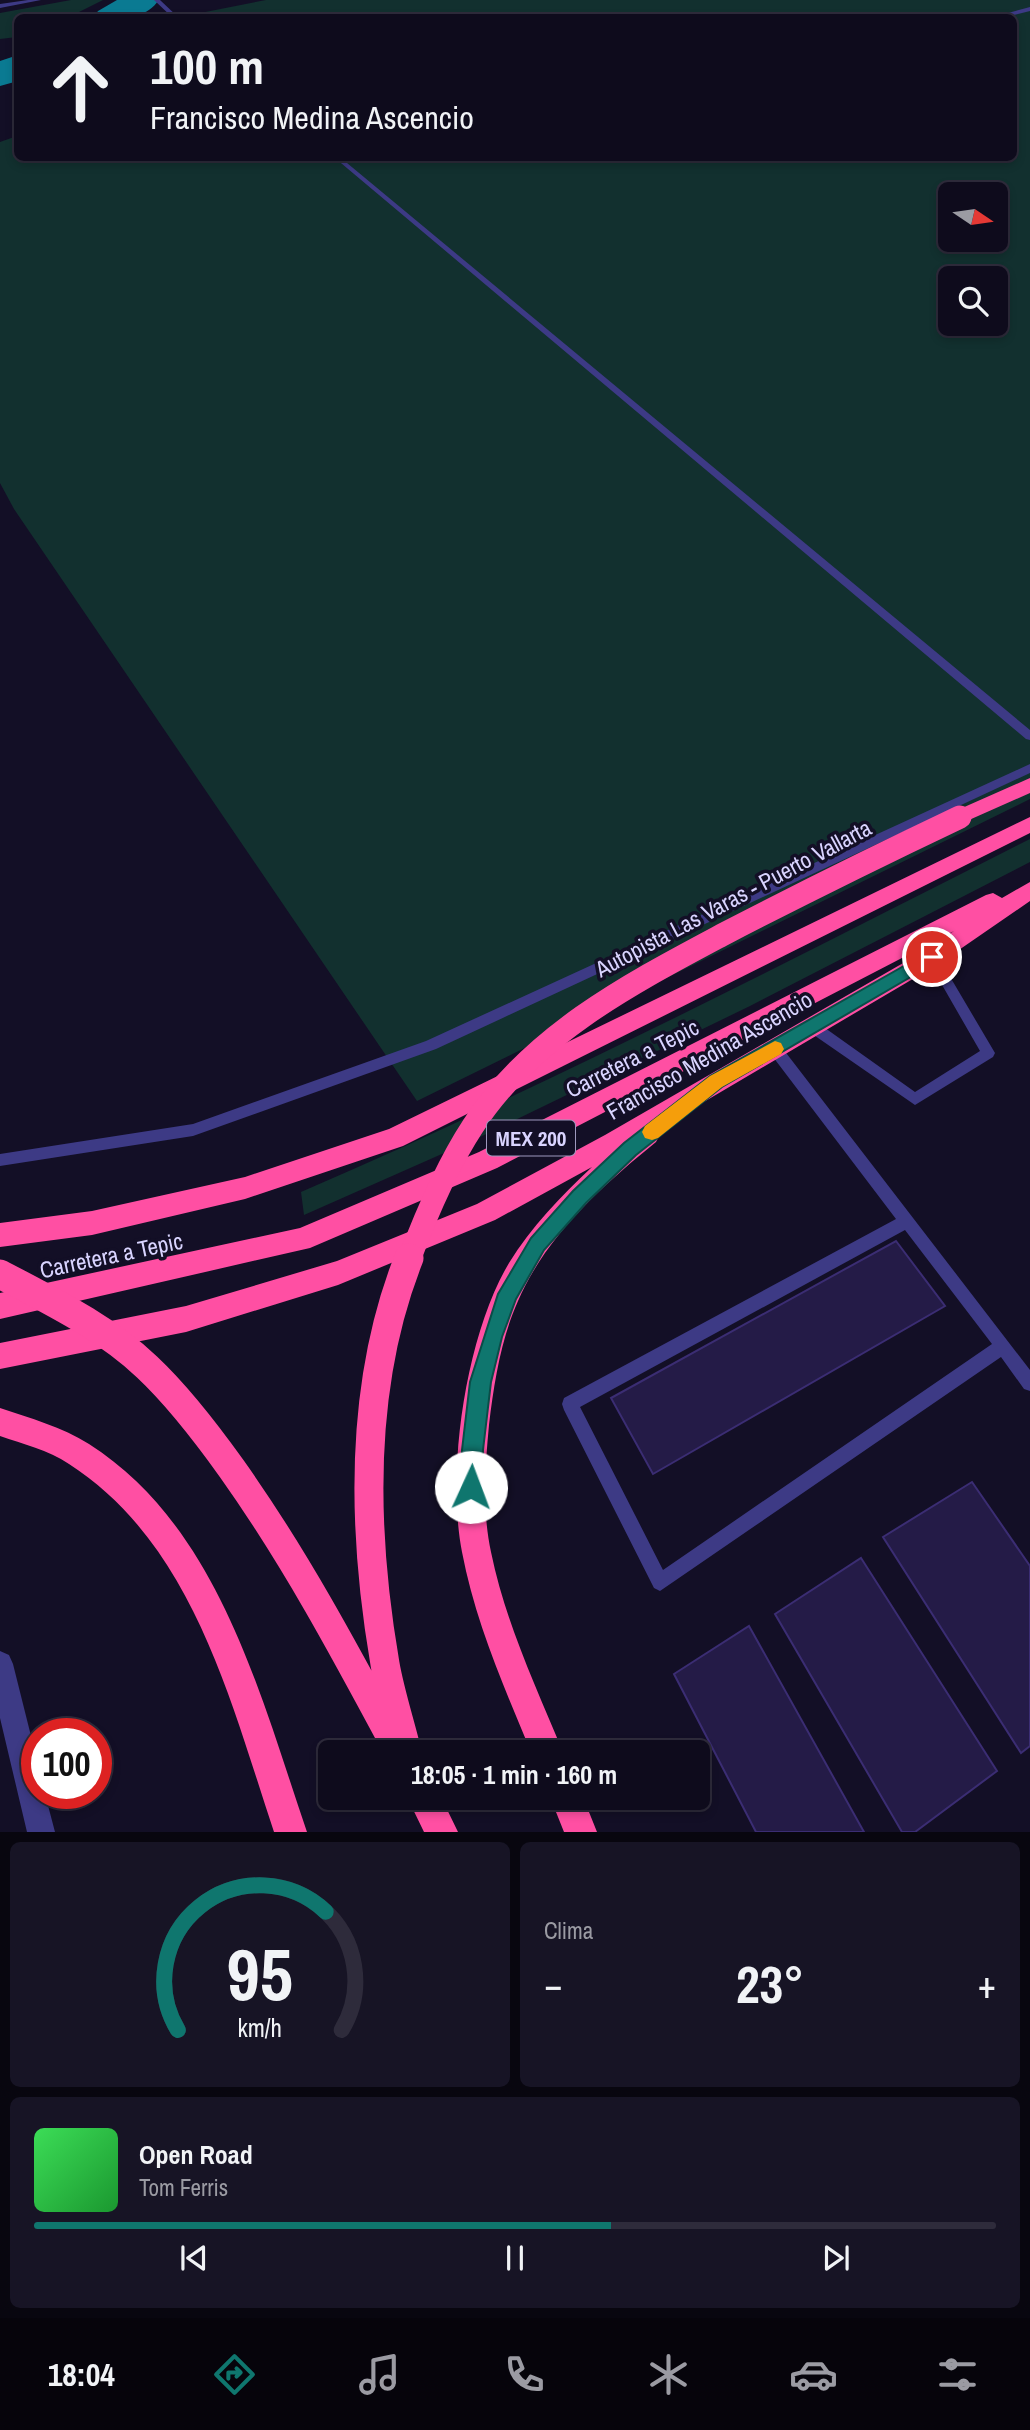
<!DOCTYPE html>
<html lang="es">
<meta charset="utf-8">
<style>
body{margin:0;font-family:"Archivo Narrow",sans-serif;background:#171425;color:#f1f3f6;height:100vh;display:flex;flex-direction:column;font-size:26px;white-space:nowrap}
*{box-sizing:border-box;margin:0}
p{font-size:23px;color:#9b9ba3}
.icon{flex:none;width:38px;height:38px;fill:none;stroke:currentColor;stroke-width:2;stroke-linecap:round;stroke-linejoin:round}
.map{position:relative;height:1832px;overflow:hidden}
.side{display:flex;flex-direction:column;gap:10px;padding:10px;background:#08060f;flex:1}
.side>*{flex:none}
.guide{position:absolute;left:14px;top:14px;width:1003px;height:147px;border-radius:10px;box-shadow:0 4px 10px #0003,0 0 0 2px #2e2b3b;background:#0e0b1c;color:#f1f3f6;overflow:hidden}
.needle{width:46px;rotate:103deg}
.tools{position:absolute;left:938px;top:182px;display:grid;gap:14px}
.tools a{display:grid;place-items:center;width:70px;height:70px;border-radius:10px;background:#0e0b1c;box-shadow:0 4px 10px #0003,0 0 0 2px #2e2b3b;font-size:35px}
.speed{position:absolute;left:21px;top:1718px;display:flex;gap:14px;font-size:35px;font-weight:700;text-align:center}
.speed>*{display:grid;place-content:center;width:91px;height:91px;border-radius:50%;background:#0e0b1c;box-shadow:0 4px 10px #0003,0 0 0 2px #2e2b3b;line-height:1}
.speed .limit{border:10px solid #d22;background:#fff;color:#111}
.pin{position:absolute;display:grid;place-items:center;width:60px;height:60px;color:#fff;margin:-30px;border:4px solid #fff;border-radius:50%;box-shadow:0 2px 7px #0007}
.me{position:absolute;width:77px;margin:-38px;rotate:2deg;stroke-linejoin:round;filter:drop-shadow(0 0 5px #0008)}
.turn{display:flex;align-items:center;gap:24px;height:147px;padding:0 21px;font-size:32px}
.turn .icon{width:91px;height:91px;stroke-width:2.5}
.turn b{display:block;font-size:49px;line-height:60px}
.big{font-size:52px;font-weight:800;line-height:1.1}
.side .card{flex:1;display:flex;flex-direction:column;justify-content:center;gap:10px;min-width:0;padding:0 24px;border-radius:10px;background:#171425}
.side .dial{align-items:center;gap:0}
.dial svg{height:182px;overflow:visible;fill:none;stroke:#2e2b3b;stroke-width:7;stroke-linecap:round;text-anchor:middle}
.dial text{fill:#f1f3f6;stroke:none}
.song{display:flex;align-items:center;gap:21px}
.cover{width:84px;height:84px;border-radius:10px;background:linear-gradient(135deg,hsl(130 70% 55%),hsl(130 70% 35%))}
.played{height:7px;border-radius:4px;background:linear-gradient(90deg,#0f766e 60%,#2e2b3b 60%)}
.keys{display:flex;justify-content:space-around;direction:ltr}
.heat{display:flex;justify-content:space-between;align-items:center;font-size:38px;direction:ltr}
.side .tiles{flex:1;display:grid;gap:10px;grid-template-columns:1fr 1fr}
.card:last-child{grid-column:span 2}
.trip{position:absolute;left:318px;top:1740px;width:392px;height:70px;border-radius:10px;background:#0e0b1c;box-shadow:0 4px 10px #0003,0 0 0 2px #2e2b3b;font-weight:800;line-height:70px;text-align:center}
.tabs{display:flex;height:112px;justify-content:space-around;align-items:center;background:#06040b;color:#9b9ba3}
.tabs .icon{width:49px;height:49px}
.tabs .on{color:#0f766e}
.tabs b{font-size:32px;color:#f1f3f6}
.map>svg:first-child{display:block}
.green{fill:#12302f;fill-rule:evenodd}
.lines{fill:none;stroke-linecap:round;stroke-linejoin:round}
.taxiway{fill:#0a7a92;fill-rule:evenodd}
.building{fill:#241b47;stroke:#3b2d73;stroke-width:2}
.lane{fill:#3d3a85;fill-rule:evenodd}
.street{fill:#3d3a85;fill-rule:evenodd}
.highway{fill:#ff4fa3;fill-rule:evenodd}
.highway-bridge-far1{stroke:#ff4fa3;stroke-width:23}
.highway-bridge{stroke:#ff4fa3;stroke-width:29}
.route{fill:#0f766e;stroke:#0a4d48;stroke-width:2}
.slow{fill:#f59e0b}
.labels{text-anchor:middle;dominant-baseline:central;stroke-width:7;stroke-linejoin:round;paint-order:stroke}
.shield{fill:#130f26;stroke:#9e99be;stroke-width:2}
.shield-label{font-size:21px;font-weight:bold;fill:#d9d4ff}
.street-label{font-size:23px;fill:#d9d4ff;stroke:#130f26}
</style>
<div class="map">
<svg width="1030" height="1832" viewBox="0 0 1030 1832">
<rect width="100%" height="100%" fill="#130f26"/>
<path class="green" d="M 71,0 L 103,0 L 69,17 L 18,18 L 17,37 L 0,39 L 0,13 Z
M 266,0 L 1030,0 L 1030,799 L 417,1101 L 14,509 L 0,483 L 0,142 L 17,136 L 18,158 L 1013,158 L 1013,18 L 185,16 ZM 950,194 L 996,194 L 996,240 L 950,240 ZM 950,278 L 996,278 L 996,324 L 950,324 Z
M 1030,839 L 1030,862 L 750,1006 L 478,1138 L 304,1215 L 301,1192 C 549,1085 789,961 1030,839 Z"/>
<g class="lines">
<path class="taxiway" d="M 117,0 L 159,0 C 143,22 117,18 93,18 L 98,11 Z
M 18,55 L 18,81 L 0,86 L 0,61 Z"/>
</g>
<path class="building" d="M 896,1241 L 945,1306 L 653,1474 L 611,1398 Z
M 972,1482 L 1030,1566 L 1030,1746 L 1021,1753 L 883,1537 Z
M 861,1558 L 997,1771 L 915,1832 L 902,1832 L 775,1614 Z
M 749,1626 L 864,1832 L 756,1832 L 674,1674 Z"/>
<g class="lines">
<path class="lane" d="M 28,0 L 41,0 L 0,8 L 0,4 Z
M 154,0 L 160,0 L 179,18 L 173,18 Z
M 1030,7 L 1030,11 L 1001,18 L 990,18 Z
M 335,158 L 341,158 L 1030,730 L 1030,740 L 1026,739 Z
M 1030,764 L 1030,773 L 436,1049 L 193,1136 L 0,1166 L 0,1154 L 193,1124 L 426,1041 Z
M 932,952 L 936,953 L 995,1053 L 993,1057 L 915,1105 L 808,1031 L 806,1027 L 808,1023 L 813,1021 L 818,1023 L 915,1092 L 980,1051 L 926,957 L 928,953 Z
M 775,1043 L 780,1045 L 1030,1370 L 1030,1391 L 1024,1389 L 1001,1357 L 660,1591 L 654,1588 L 564,1410 L 562,1404 L 564,1398 L 896,1219 L 770,1053 L 768,1049 L 770,1045 ZM 905,1230 L 992,1344 L 663,1570 L 580,1407 Z"/>
<path class="street" d="M 0,1651 L 9,1655 L 13,1664 L 37,1760 L 37,1794 L 45,1794 L 55,1832 L 27,1832 L 0,1718 Z"/>
<path class="highway" d="M 1030,778 L 1030,793 L 960,824 L 953,822 L 950,817 L 953,812 Z
M 1030,817 L 1030,833 L 403,1146 L 245,1199 L 92,1235 L 0,1247 L 0,1223 L 92,1211 L 245,1177 L 389,1129 Z
M 1030,882 L 1030,901 L 940,963 L 658,1129 L 660,1134 L 656,1142 C 603,1185 546,1236 518,1301 C 501,1339 494,1383 489,1425 C 485,1467 482,1510 491,1552 C 505,1621 536,1687 563,1752 L 531,1752 C 504,1687 475,1621 462,1552 C 446,1470 466,1335 509,1263 C 531,1227 561,1196 592,1167 L 495,1220 L 338,1285 L 186,1332 L 0,1369 L 0,1343 L 186,1306 L 337,1261 L 477,1204 L 605,1135 L 924,951 L 954,931 L 497,1168 L 310,1248 L 0,1319 L 0,1293 L 300,1228 L 479,1152 L 986,895 L 993,893 L 1002,898 Z
M 0,1408 C 30,1418 62,1427 89,1444 C 219,1527 260,1695 307,1832 L 274,1832 C 230,1700 193,1544 69,1464 C 48,1450 23,1444 0,1436 Z
M 407,1797 L 441,1797 L 458,1832 L 424,1832 Z
M 550,1797 L 583,1797 L 597,1832 L 564,1832 Z"/>
<path class="highway-bridge-far1" d="M 409,1260 C 426,1215 446,1167 473,1126 C 532,1035 630,984 722,935 C 801,894 880,855 960,817"/>
<path class="highway-bridge" d="M 0,1274 C 51,1301 105,1327 147,1367 C 179,1397 207,1434 232,1469 C 296,1559 347,1655 399,1752
M 407,1752 C 400,1723 390,1693 385,1664 C 362,1530 358,1386 409,1258"/>
</g>
<path class="route" d="M 932,950 L 938,952 L 941,957 L 938,961 L 722,1087 L 636,1155 L 586,1203 L 544,1250 L 516,1299 L 502,1337 L 491,1382 L 483,1450 L 482,1487 L 479,1495 L 471,1498 L 464,1495 L 461,1487 L 462,1450 L 470,1382 L 498,1294 L 531,1238 L 573,1191 L 624,1143 L 710,1076 Z"/>
<path class="slow" d="M 775,1041 L 781,1043 L 784,1049 L 781,1054 L 722,1087 L 658,1138 L 652,1140 L 645,1138 L 642,1132 L 645,1126 L 710,1076 Z"/>
<g class="labels">
<rect class="shield" x="487" y="1120.5" width="88" height="35" rx="5"/>
<g class="shield-label">
<text x="531" y="1138">MEX 200</text>
</g>
<g class="street-label">
<text transform="translate(733 898) rotate(-28)">Autopista Las Varas - Puerto Vallarta</text>
<text transform="translate(709 1055) rotate(-30)">Francisco Medina Ascencio</text>
<text transform="translate(632 1058) rotate(-27)">Carretera a Tepic</text>
<text transform="translate(111 1255) rotate(-12)">Carretera a Tepic</text>
</g>
</g>
</svg>
<div class="tools">
<a><svg class="needle" viewBox="-14 -14 28 28"><path d="M0-13l5 13h-10z" fill="#e53935"/><path d="M0 13l5-13h-10z" fill="#9b9ba3"/></svg></a>
<a><svg class="icon" aria-label="search" viewBox="0 0 24 24"><circle cx="10" cy="10" r="6"/><path d="M15 15l6 6"/></svg></a>
</div>
<div class="speed"><div class="limit">100</div></div>
<div class="pin" style="left:932px;top:957px;background:#d93025"><svg class="icon" aria-label="arrive" viewBox="0 0 24 24"><path d="M6 21V4h12l-3 4 3 4H6"/></svg></div>
<svg class="me" style="left:471px;top:1487px" viewBox="-20 -20 40 40"><circle r="19" fill="#fff"/><path d="M0-13L10 11 0 6-10 11z" fill="#0f766e"/></svg>
<div class="trip">18:05 · 1 min · 160 m</div>
<div class="guide">
<div class="turn"><svg class="icon" aria-label="ahead" viewBox="0 0 24 24"><path d="M12 20V5M6 11l6-6 6 6"/></svg><div><b>100 m</b>Francisco Medina Ascencio</div></div>
</div>
</div>
<section class="side">
<div class="tiles">
<div class="card dial"><svg viewBox="0 0 100 80">
<path d="M14 69A42 42 0 1 1 86 69"/>
<path d="M14 69A42 42 0 0 1 79 17" stroke="#0f766e"/>
<text x="50" y="56" font-size="32" font-weight="700">95</text>
<text x="50" y="72" font-size="11">km/h</text>
</svg></div>
<div class="card"><p>Clima</p>
<div class="heat"><a>−</a><b class="big">23°</b><a>+</a></div>
</div>
<div class="card">
<div class="song"><i class="cover"></i><div><b>Open Road</b><p>Tom Ferris</p></div></div>
<div class="played"></div>
<div class="keys"><svg class="icon" aria-label="previous" viewBox="0 0 24 24"><path d="M18 5L8 12l10 7zM5 5v14"/></svg><svg class="icon" aria-label="pause" viewBox="0 0 24 24"><path d="M8 5v14M16 5v14"/></svg><svg class="icon" aria-label="next" viewBox="0 0 24 24"><path d="M6 5l10 7-10 7zM19 5v14"/></svg></div>
</div>
</div>
</section>
<nav class="tabs">
<b>18:04</b>
<svg class="icon on" aria-label="directions" viewBox="0 0 24 24"><path d="M12 3l9 9-9 9-9-9zM9 14v-3h6M13 9l2 2-2 2"/></svg>
<svg class="icon" aria-label="music" viewBox="0 0 24 24"><path d="M9 18V5l10-2v13"/><circle cx="6" cy="18" r="3"/><circle cx="16" cy="16" r="3"/></svg>
<svg class="icon" aria-label="phone" viewBox="0 0 24 24"><path d="M5 4h4l2 5-3 2q2 4 5 5l2-3 5 2v4C11 20 4 13 5 4z"/></svg>
<svg class="icon" aria-label="climate" viewBox="0 0 24 24"><path d="M12 3v18M4 7l16 10M4 17L20 7"/></svg>
<svg class="icon" aria-label="car" viewBox="0 0 24 24"><path d="M5 17H2v-5l4-1 3-4h7l3 4 3 1v5h-3M9 17h6M6 11h13"/><circle cx="7" cy="17" r="2"/><circle cx="17" cy="17" r="2"/></svg>
<svg class="icon" aria-label="filters" viewBox="0 0 24 24"><path d="M4 7h16M4 17h16"/><circle cx="9" cy="7" r="2"/><circle cx="15" cy="17" r="2"/></svg>
</nav>
